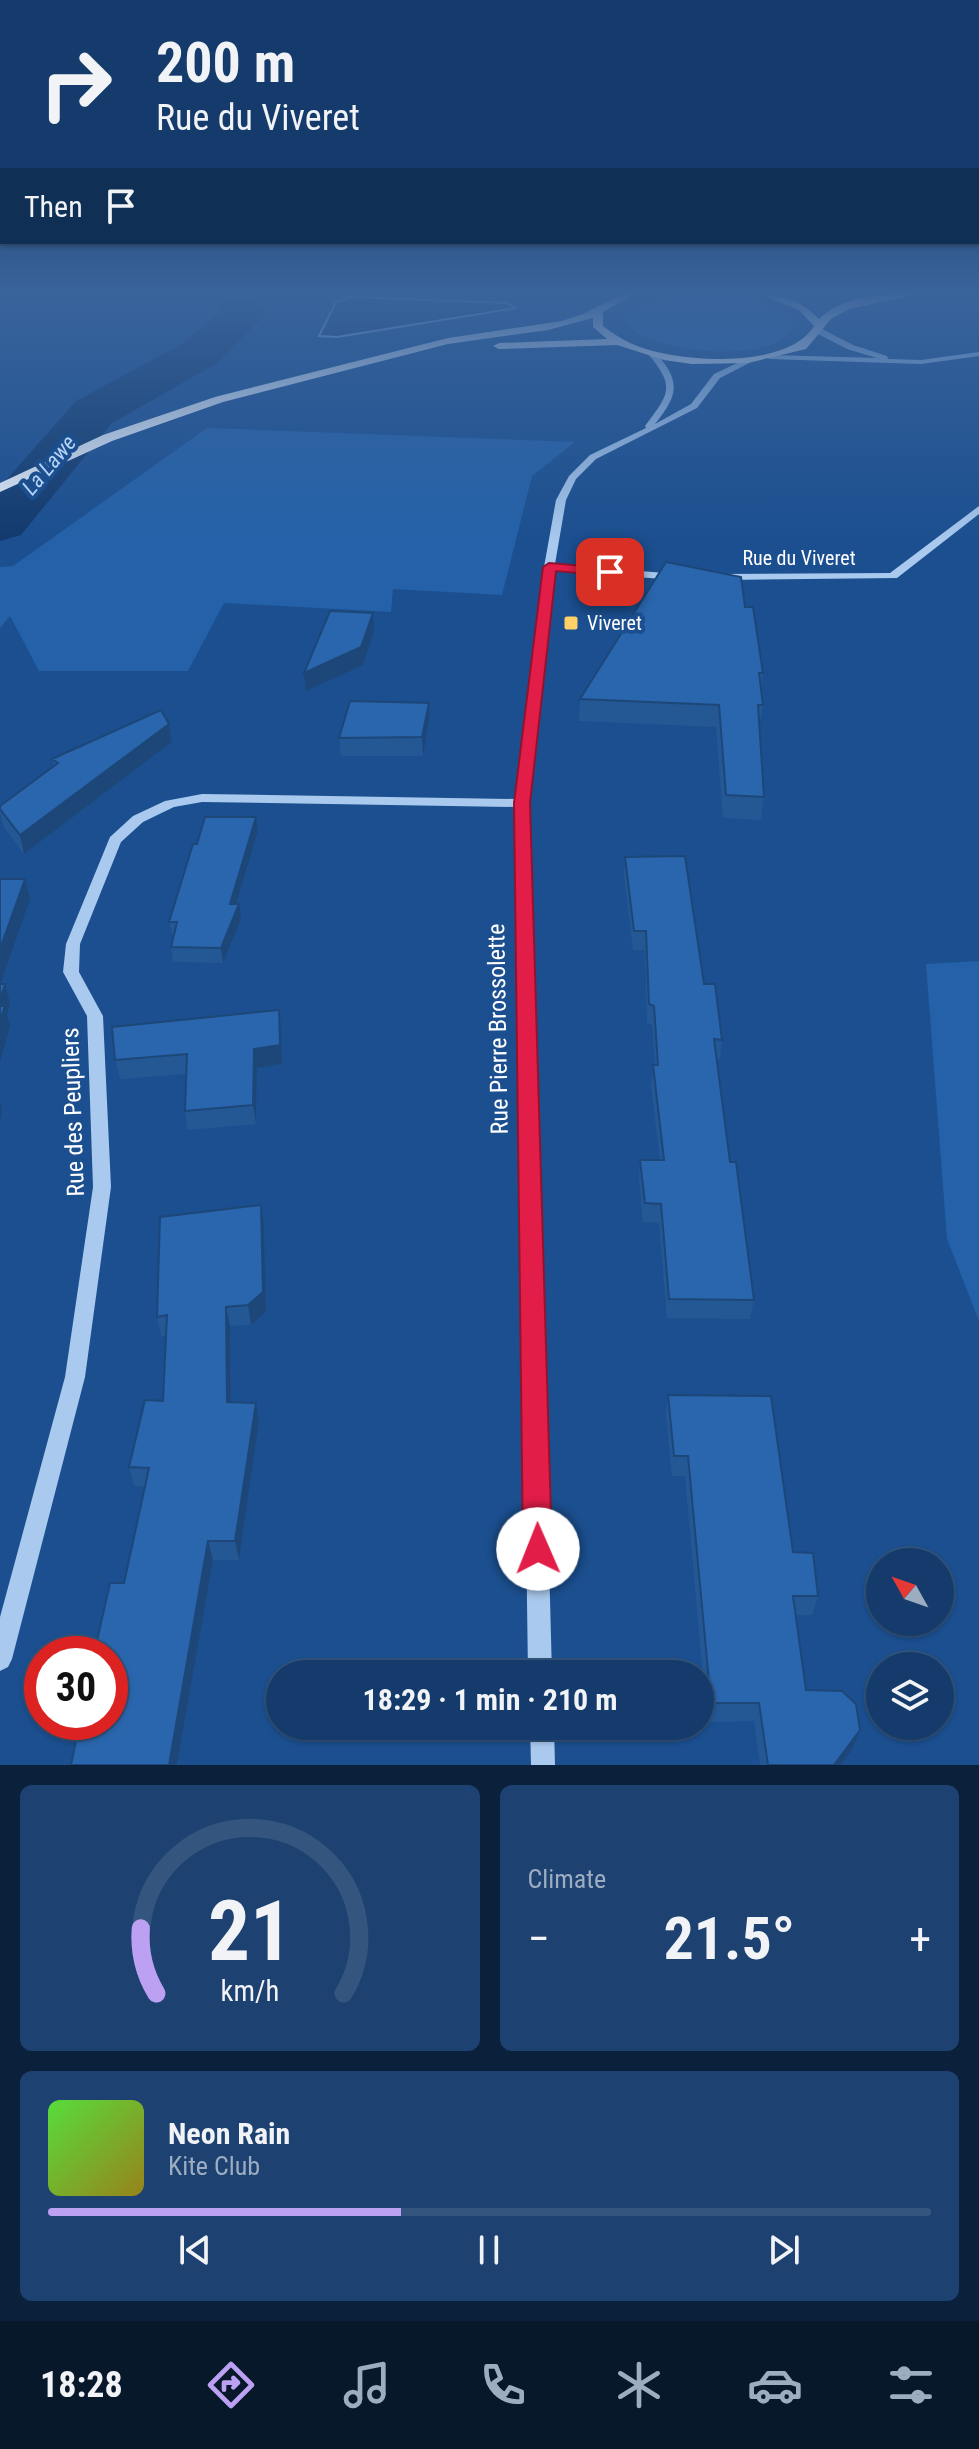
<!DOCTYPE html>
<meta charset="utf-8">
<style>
body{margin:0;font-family:"Roboto Condensed",sans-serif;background:#1d4271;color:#f1f3f6;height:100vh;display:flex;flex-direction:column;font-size:30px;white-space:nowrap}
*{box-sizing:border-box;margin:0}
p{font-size:26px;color:#9dadc1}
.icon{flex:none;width:44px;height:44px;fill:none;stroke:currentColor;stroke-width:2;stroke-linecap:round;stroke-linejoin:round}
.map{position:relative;height:1765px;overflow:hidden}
.sheet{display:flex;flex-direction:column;gap:20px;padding:20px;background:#0b203b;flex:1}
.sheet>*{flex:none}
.top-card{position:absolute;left:0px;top:0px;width:980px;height:244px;box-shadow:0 2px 6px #0004,0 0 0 2px #33557e;background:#143b6b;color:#f1f3f6;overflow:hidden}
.needle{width:52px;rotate:310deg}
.tools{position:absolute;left:866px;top:1548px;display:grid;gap:16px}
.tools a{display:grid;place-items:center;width:88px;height:88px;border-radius:50%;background:#143b6b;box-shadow:0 2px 6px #0004,0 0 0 2px #33557e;font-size:40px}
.speed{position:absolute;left:24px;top:1636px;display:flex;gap:16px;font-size:40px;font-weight:700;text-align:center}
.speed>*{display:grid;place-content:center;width:104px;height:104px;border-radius:50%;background:#143b6b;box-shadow:0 2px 6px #0004,0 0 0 2px #33557e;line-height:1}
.speed .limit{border:12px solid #d22;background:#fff;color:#111}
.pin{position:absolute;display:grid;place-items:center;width:68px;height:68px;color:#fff;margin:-34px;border-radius:16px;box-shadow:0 4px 12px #0006}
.me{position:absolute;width:88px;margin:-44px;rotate:359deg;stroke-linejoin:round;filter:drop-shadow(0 0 6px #0008)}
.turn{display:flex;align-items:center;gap:28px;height:168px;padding:0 24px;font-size:36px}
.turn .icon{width:104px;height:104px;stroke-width:2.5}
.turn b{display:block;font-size:56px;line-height:68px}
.then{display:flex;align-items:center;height:76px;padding:0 24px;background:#0003;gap:16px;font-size:30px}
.big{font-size:60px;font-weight:700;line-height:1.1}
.sheet .card{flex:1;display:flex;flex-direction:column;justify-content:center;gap:12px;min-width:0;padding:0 28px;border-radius:12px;background:#1d4271}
.sheet .dial{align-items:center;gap:0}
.dial svg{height:208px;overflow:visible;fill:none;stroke:#33557e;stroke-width:7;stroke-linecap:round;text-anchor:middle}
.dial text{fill:#f1f3f6;stroke:none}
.song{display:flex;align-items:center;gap:24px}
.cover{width:96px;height:96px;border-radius:12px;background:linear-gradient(135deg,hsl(110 70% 55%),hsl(50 70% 35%))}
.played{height:8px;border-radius:4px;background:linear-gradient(90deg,#bca0f2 40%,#33557e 40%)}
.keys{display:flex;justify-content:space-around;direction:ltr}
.heat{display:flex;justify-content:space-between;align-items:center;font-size:44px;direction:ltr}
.sheet .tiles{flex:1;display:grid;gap:20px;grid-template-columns:1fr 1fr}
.card:last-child{grid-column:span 2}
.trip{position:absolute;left:266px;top:1660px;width:448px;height:80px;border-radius:40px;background:#143b6b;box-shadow:0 2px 6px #0004,0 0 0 2px #33557e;font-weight:700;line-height:80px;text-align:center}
.menu{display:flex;height:128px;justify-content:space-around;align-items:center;background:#08182b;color:#9dadc1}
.menu .icon{width:56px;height:56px}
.menu .active{color:#bca0f2}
.menu b{font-size:36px;color:#f1f3f6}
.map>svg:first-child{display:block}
.green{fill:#2461a8}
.water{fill:#123a6d;stroke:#9cc4f0;stroke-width:2}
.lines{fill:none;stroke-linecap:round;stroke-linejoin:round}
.river{fill:#123a6d;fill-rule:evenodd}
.minor{fill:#a9c9ee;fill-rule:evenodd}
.major{fill:#f0f6ff;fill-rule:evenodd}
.wall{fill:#245895}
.shaded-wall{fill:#1d4779}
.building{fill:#2a66ad;stroke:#1d4779;stroke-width:2}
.route{fill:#e11d48;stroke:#92132f;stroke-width:2}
.poi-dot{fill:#ffd166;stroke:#1b4f8f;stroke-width:3}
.labels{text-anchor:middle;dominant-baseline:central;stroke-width:8;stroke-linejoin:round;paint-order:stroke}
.far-street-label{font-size:20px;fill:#fff;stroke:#1b4f8f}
.far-poi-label{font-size:20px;fill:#fff;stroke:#1b4f8f;text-anchor:start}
.far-water-label{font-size:22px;font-style:italic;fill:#b5d3f5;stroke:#1b4f8f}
.street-label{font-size:24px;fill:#fff;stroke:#1b4f8f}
</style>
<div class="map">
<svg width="979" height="1765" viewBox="0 0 979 1765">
<rect width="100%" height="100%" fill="#1b4f8f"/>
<path class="green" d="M 690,295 C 717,295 784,296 794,326 C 777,367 651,353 626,324 L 625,317 L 640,304 Z
M 207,428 L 575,442 L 532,476 L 502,595 L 393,589 L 391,612 L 224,603 L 188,671 L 39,671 L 10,616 L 0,628 L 0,567 L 13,566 Z
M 979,961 L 979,1321 L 947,1239 L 926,964 Z"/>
<path class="water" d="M 350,297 L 507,303 L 516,308 L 337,337 L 319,336 L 336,302 Z"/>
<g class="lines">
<path class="river" d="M 218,295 L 260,295 L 265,315 L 216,364 L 112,423 L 21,535 L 0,541 L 0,487 L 76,401 L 182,344 L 220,312 Z"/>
<path class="minor" d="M 816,329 L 822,329 L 853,345 L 887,356 L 888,359 L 921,360 L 979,352 L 979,356 L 921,364 L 770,359 L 766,357 L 770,355 L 877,358 L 847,349 L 816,333 Z
M 649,352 L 655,352 C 681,381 679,394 655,424 L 691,404 L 714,374 L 748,358 L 755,360 L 720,378 L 697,408 L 596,459 L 576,479 L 566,500 L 555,564 L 677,574 L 682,577 L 677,580 L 554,571 L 529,803 L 552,1674 L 528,1674 L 516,807 L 202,802 L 174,807 L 143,822 L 121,842 L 80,944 L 79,972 L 103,1016 L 111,1187 L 85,1377 L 12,1659 L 8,1667 L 0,1671 L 0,1617 L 65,1377 L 93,1187 L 87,1016 L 63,972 L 66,944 L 110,837 L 133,816 L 165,801 L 202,794 L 516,799 L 544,567 L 556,500 L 569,476 L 590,455 L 646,428 L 645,426 C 669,394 676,387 648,354 Z
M 979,506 L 979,514 L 897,578 L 721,580 L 716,577 L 721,574 L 890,573 Z
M 530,1726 L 554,1726 L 555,1765 L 531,1765 Z"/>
<path class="major" d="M 620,295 L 633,295 L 603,312 L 603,326 C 615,335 626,342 640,347 C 683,363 788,369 814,326 L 799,310 L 762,295 C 785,295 804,303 819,319 C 844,295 882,294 914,295 L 849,309 L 831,319 L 806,349 L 748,363 L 692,364 L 664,360 L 617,345 L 499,349 L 493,346 L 499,343 L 607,339 L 593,327 L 593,318 L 548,330 L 448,344 L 223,402 L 112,441 L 0,492 L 0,483 L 103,435 L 215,397 L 448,338 L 562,321 L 583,314 Z"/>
</g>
<path class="wall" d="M 745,607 L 763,673 L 761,688 L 763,705 L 759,727 L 764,797 L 761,820 L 723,818 L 716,727 L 579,721 L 580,699 Z
M 429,721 L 423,756 L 341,756 L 339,738 Z
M 169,724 L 172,742 L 24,854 L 4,827 L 0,813 L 0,806 L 54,766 L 52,759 Z
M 256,817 L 258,831 L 237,904 L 241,919 L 223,963 L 173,962 L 171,947 L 173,937 L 169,922 L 197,844 Z
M 625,857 L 704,984 L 722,1040 L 720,1059 L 716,1059 L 730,1162 L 754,1300 L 750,1319 L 667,1318 L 659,1223 L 643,1222 L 639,1179 L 640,1160 L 660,1160 L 651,1085 L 653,1065 L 655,1065 L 652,1025 L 647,1023 L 645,950 L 633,950 L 624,875 Z
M 279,1010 L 281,1029 L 282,1064 L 257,1068 L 256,1124 L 188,1130 L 185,1111 L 186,1074 L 120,1079 L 115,1060 Z
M 264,1225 L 266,1312 L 251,1325 L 230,1326 L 231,1402 L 256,1403 L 259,1422 L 239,1560 L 213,1560 L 177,1765 L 71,1765 L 124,1583 L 145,1487 L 134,1486 L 129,1467 L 163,1401 L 166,1336 L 161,1336 L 157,1317 Z
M 668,1395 L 793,1552 L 818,1596 L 812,1615 L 796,1615 L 806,1690 L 860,1730 L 853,1748 L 841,1765 L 760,1765 L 754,1721 L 707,1722 L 685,1476 L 672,1476 L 666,1415 Z"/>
<path class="shaded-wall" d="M 373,613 L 374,631 L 363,665 L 306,691 L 304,673 Z
M 429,703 L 429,721 L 423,756 L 422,737 Z
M 169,724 L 172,742 L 24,854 L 20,835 Z
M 256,817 L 258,831 L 232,919 L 230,904 Z
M 25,879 L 30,899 L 0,985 L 0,949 Z
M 239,904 L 241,919 L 223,963 L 221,948 Z
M 5,984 L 10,1004 L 7,1015 L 10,1026 L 0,1062 L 0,1000 Z
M 279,1010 L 281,1029 L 282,1064 L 257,1068 L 256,1124 L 253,1105 L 254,1049 Z
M 0,1101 L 2,1109 L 0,1122 Z
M 261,1205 L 264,1225 L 266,1312 L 251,1325 L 248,1305 Z
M 226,1307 L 230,1326 L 231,1422 L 227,1402 Z
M 256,1403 L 259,1422 L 239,1560 L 235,1541 Z
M 208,1541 L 213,1560 L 177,1765 L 169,1765 Z
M 860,1730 L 853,1748 L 841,1765 L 834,1765 Z"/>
<path class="building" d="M 666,562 L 741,577 L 745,607 L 753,607 L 763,673 L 759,673 L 763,705 L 758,705 L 764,797 L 726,795 L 719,705 L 580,699 Z
M 330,611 L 373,613 L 361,647 L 304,673 Z
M 350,701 L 429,703 L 422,737 L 339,738 Z
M 161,710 L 169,724 L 20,835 L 0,809 L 0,806 L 58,763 L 52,759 Z
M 205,817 L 256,817 L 230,904 L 239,904 L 221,948 L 171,947 L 177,922 L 169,922 L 193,844 L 197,844 Z
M 685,856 L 704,984 L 715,984 L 722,1040 L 714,1039 L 730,1162 L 736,1162 L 754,1300 L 669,1299 L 661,1204 L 645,1203 L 640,1160 L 664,1160 L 653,1065 L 658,1065 L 654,1006 L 649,1004 L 646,931 L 634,931 L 625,857 Z
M 0,879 L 25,879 L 0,949 Z
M 0,984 L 5,984 L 0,1000 Z
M 0,1006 L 5,1006 L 0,1021 Z
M 279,1010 L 280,1045 L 254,1049 L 253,1105 L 185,1111 L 187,1054 L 115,1060 L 112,1027 Z
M 261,1205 L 263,1292 L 248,1305 L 226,1307 L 227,1402 L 256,1403 L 235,1541 L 208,1541 L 169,1765 L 71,1765 L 80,1722 L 110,1722 L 110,1654 L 94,1654 L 110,1583 L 124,1583 L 149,1468 L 129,1467 L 145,1400 L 163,1401 L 167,1315 L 157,1317 L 160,1217 Z
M 668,1395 L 771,1396 L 793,1552 L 813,1553 L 818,1596 L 793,1596 L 806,1690 L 842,1691 L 856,1704 L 860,1730 L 834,1765 L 768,1765 L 759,1703 L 711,1703 L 688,1456 L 674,1456 Z"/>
<linearGradient id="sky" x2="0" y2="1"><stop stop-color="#0f2b4f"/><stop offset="0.54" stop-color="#39639b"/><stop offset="1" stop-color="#39639b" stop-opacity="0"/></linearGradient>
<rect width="979" height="542" fill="url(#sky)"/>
<path class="route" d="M 549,563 L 610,568 L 617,572 L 610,576 L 556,571 L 530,803 L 552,1549 L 548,1559 L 538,1563 L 528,1559 L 523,1549 L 514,803 L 543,567 Z"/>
<rect class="poi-dot" x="563" y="615" width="16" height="16" rx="4"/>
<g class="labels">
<g class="far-street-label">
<text x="799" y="558">Rue du Viveret</text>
</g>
<g class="far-poi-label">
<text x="587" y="623">Viveret</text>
</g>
<g class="far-water-label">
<text transform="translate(49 465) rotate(-50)">La Lawe</text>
</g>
<g class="street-label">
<text transform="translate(498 1029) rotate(-91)">Rue Pierre Brossolette</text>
<text transform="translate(73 1112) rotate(-92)">Rue des Peupliers</text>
</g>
</g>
</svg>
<div class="tools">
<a><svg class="needle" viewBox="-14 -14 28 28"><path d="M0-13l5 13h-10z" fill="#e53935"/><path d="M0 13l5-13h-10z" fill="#9dadc1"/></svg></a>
<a><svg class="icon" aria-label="layers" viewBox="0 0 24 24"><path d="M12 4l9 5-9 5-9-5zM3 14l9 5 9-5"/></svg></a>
</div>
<div class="speed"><div class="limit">30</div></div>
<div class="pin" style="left:610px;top:572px;background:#d93025"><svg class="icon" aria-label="arrive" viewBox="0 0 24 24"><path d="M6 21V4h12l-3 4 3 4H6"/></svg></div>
<svg class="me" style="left:538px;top:1549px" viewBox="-20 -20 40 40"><circle r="19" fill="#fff"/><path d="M0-13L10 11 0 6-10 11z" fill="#e11d48"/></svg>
<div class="trip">18:29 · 1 min · 210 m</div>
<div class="top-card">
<div class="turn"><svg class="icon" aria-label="right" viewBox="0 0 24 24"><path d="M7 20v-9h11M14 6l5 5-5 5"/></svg><div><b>200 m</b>Rue du Viveret</div></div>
<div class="then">Then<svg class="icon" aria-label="arrive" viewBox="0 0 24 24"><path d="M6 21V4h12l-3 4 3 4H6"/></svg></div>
</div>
</div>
<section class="sheet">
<div class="tiles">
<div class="card dial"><svg viewBox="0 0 100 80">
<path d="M14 69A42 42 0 1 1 86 69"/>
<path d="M14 69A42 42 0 0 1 8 44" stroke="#bca0f2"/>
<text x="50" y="56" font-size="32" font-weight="700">21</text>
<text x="50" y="72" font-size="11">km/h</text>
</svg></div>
<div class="card"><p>Climate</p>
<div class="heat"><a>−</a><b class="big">21.5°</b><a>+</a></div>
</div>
<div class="card">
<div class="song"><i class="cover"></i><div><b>Neon Rain</b><p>Kite Club</p></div></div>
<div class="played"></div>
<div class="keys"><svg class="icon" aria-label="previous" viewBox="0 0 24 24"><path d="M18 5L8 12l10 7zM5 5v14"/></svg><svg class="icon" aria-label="pause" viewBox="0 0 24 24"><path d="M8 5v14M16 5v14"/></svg><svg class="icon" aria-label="next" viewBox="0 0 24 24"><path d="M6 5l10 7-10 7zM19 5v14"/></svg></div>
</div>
</div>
</section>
<nav class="menu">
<b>18:28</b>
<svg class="icon active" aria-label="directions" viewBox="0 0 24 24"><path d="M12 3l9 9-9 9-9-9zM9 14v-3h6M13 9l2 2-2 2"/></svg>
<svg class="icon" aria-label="music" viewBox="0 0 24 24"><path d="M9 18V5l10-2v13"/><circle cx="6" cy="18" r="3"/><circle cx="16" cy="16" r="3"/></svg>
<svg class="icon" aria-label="phone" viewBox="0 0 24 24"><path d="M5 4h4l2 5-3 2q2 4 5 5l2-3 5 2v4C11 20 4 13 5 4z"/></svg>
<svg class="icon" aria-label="climate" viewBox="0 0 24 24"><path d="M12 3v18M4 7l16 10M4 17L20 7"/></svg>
<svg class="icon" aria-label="car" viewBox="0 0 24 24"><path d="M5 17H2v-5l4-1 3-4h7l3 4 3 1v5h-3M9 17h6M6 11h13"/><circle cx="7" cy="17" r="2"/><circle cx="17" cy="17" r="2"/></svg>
<svg class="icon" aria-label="filters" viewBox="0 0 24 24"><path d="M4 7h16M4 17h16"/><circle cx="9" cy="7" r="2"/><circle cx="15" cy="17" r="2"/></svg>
</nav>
